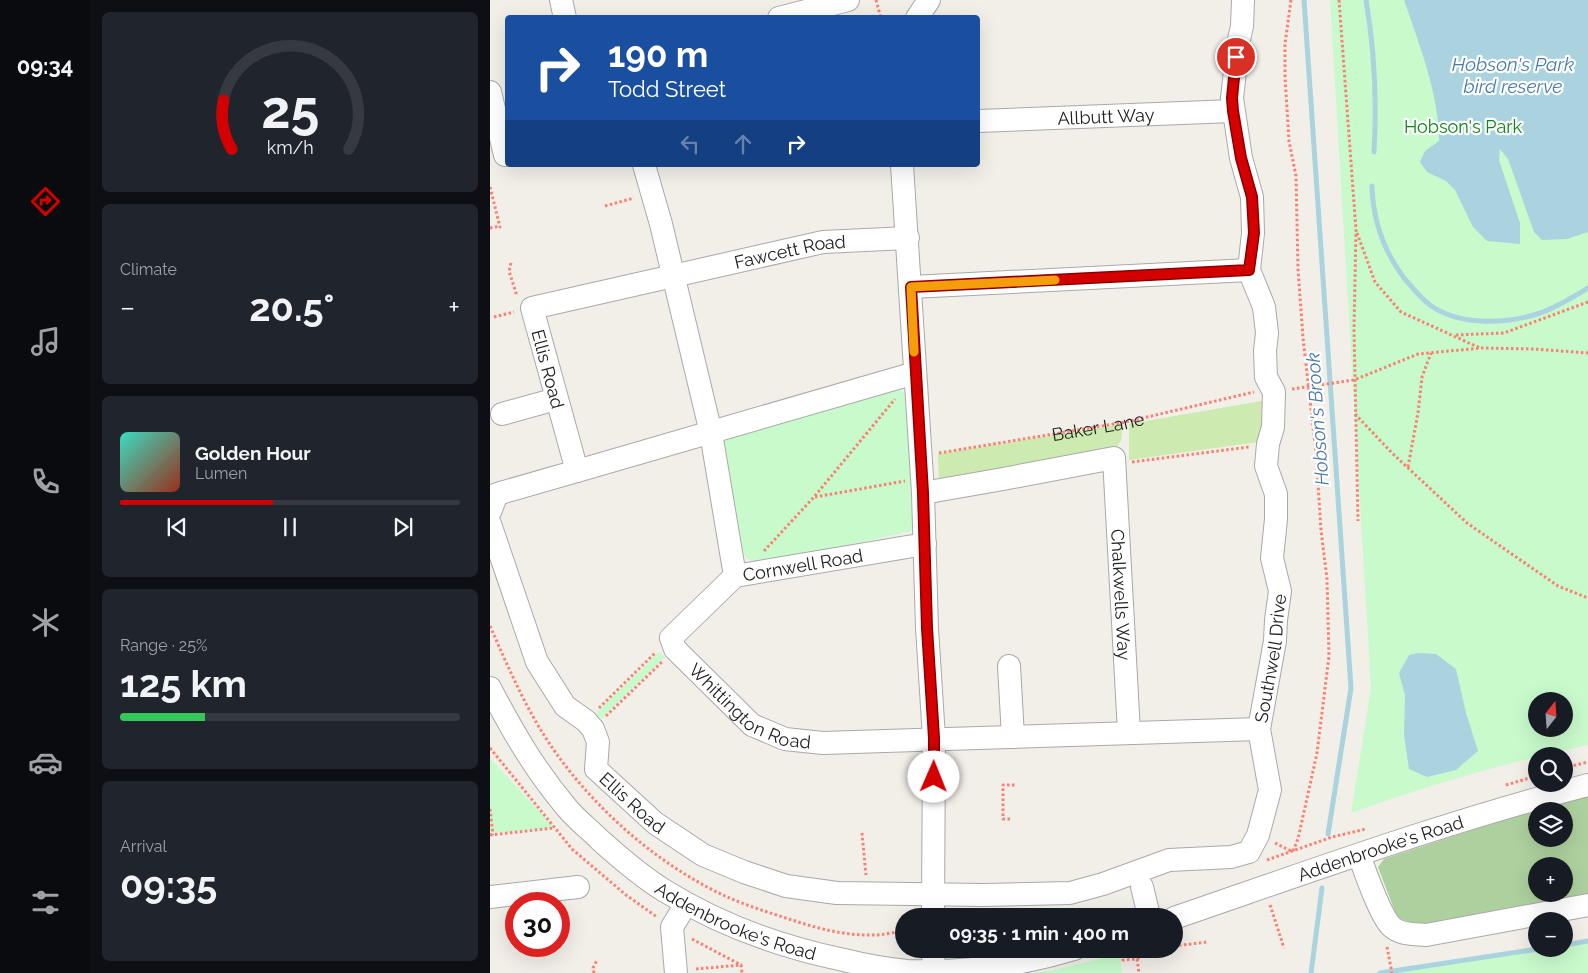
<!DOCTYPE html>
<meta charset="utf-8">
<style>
body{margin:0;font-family:Raleway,sans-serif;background:#20242c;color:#f1f3f6;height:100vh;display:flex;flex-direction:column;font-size:19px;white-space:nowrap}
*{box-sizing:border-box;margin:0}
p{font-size:16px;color:#9ea1a6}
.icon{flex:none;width:28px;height:28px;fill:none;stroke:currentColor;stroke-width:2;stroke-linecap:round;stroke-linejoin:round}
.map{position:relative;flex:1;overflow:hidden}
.drawer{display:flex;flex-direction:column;gap:12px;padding:12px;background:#0d0f14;width:400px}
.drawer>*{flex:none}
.guide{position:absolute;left:15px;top:15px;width:475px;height:152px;border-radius:5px;box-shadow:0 5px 20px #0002;background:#1a4fa0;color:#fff;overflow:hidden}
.needle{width:32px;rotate:17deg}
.buttons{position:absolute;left:1038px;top:692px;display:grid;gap:10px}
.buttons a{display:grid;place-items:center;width:45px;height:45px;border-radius:50%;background:#171b24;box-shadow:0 5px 20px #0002;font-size:25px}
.speed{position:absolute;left:15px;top:892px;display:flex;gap:10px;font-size:25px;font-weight:700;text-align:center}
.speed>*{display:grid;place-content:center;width:65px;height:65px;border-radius:50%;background:#171b24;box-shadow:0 5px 20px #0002;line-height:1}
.speed .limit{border:8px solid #d22;background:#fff;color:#111}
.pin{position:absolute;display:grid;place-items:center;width:42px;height:42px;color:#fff;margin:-21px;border:2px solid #fff;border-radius:50%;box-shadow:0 1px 5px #0007}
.me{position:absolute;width:55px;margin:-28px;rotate:1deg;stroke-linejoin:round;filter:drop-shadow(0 0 4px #0008)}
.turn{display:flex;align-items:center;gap:18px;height:105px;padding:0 20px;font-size:22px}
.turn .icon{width:65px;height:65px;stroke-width:2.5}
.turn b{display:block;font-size:35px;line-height:42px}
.lanes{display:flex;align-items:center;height:48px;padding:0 20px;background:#0003;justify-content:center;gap:25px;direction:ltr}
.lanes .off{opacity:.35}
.big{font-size:38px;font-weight:700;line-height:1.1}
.drawer .tile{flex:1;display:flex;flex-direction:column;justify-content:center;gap:8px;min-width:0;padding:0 18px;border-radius:8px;background:#20242c}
.drawer .dial{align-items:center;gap:0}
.dial svg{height:130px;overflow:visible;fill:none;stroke:#363941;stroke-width:7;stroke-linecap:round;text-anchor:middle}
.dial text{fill:#f1f3f6;stroke:none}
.song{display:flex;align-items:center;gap:15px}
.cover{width:60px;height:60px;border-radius:8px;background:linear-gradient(135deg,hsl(170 70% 55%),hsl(10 70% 35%))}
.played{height:5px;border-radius:2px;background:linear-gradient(90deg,#d40000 45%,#363941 45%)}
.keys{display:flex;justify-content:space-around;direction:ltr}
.heat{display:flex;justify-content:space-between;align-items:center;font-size:28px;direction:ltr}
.charge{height:8px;border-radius:4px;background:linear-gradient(90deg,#34c759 25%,#363941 0)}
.trip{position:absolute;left:405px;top:908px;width:288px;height:50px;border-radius:25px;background:#171b24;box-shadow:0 5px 20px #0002;font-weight:700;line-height:50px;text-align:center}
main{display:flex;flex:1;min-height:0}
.menu{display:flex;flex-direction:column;width:90px;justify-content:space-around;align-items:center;background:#090b0e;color:#9ea1a6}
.menu .icon{width:35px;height:35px}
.menu .current{color:#d40000}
.menu b{font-size:22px;color:#f1f3f6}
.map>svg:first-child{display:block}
.grass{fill:#cdebb0}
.forest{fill:#add19e;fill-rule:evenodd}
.park{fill:#c8facc;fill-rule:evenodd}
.water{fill:#aad3df}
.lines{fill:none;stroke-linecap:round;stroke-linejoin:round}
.stream{stroke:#aad3df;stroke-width:5}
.minor-casing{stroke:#a9a9a9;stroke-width:24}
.path{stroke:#fa8072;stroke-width:3;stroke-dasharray:2.5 2.5;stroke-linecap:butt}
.minor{stroke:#fff;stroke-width:22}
.route-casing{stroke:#8a0000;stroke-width:12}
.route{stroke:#d40000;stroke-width:9}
.slow{stroke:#f59e0b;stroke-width:9}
.labels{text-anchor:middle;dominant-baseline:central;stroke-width:4.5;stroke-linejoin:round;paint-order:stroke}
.street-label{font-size:18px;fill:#222;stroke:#fff}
.park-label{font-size:18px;fill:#0c8416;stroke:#fff}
.water-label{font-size:19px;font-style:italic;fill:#4a7aab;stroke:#fff}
</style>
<main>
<nav class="menu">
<b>09:34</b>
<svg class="icon current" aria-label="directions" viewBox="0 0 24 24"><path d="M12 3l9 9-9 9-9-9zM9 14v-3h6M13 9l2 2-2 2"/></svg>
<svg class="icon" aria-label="music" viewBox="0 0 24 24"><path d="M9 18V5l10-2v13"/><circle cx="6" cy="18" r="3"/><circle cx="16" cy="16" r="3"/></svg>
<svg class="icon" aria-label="phone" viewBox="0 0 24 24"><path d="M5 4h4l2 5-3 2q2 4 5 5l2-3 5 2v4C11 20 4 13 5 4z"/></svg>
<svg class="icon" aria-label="climate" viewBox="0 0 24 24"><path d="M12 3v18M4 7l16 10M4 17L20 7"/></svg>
<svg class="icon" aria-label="car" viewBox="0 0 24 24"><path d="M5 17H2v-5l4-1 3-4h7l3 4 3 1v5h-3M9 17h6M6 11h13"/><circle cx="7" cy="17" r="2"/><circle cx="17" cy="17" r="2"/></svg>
<svg class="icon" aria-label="filters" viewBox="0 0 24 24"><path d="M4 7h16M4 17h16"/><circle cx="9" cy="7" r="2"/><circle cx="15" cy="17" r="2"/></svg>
</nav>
<section class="drawer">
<div class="tile dial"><svg viewBox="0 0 100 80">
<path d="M14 69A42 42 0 1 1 86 69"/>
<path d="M14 69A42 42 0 0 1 9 39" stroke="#d40000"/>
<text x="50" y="56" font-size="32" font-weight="700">25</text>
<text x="50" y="72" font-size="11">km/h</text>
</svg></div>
<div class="tile"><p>Climate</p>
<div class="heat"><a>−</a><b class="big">20.5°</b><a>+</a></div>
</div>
<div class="tile">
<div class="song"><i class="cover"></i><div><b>Golden Hour</b><p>Lumen</p></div></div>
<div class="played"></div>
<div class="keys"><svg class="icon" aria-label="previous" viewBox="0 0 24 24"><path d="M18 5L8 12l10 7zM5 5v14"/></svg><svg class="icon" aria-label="pause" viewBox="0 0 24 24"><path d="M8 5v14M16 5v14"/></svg><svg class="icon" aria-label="next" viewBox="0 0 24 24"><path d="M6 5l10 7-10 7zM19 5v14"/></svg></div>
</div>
<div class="tile"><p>Range · 25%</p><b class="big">125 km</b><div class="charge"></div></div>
<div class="tile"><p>Arrival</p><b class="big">09:35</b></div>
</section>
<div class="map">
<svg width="1098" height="973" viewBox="0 0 1098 973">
<rect width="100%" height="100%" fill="#f2efe9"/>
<path class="grass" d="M 777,400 L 776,441 L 639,460 L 639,424 Z
M 633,424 L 631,441 L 623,452 L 449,485 L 448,454 Z"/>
<path class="forest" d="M 1098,795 L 1098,894 L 926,925 L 907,917 L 888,867 L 894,859 L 994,826 ZM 1046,811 L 1074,811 L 1074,839 L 1046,839 ZM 1046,866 L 1074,866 L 1074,894 L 1046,894 Z"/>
<path class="park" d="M 840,0 L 1098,0 L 1098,745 C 1018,762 939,785 861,813 L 881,688 ZM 1046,701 L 1074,701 L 1074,729 L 1046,729 Z
M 401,387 L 422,396 L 428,520 L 421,531 L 276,564 L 263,563 L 254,555 L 231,449 L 235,435 Z
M 169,652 L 175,657 L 111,719 L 106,713 Z
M 0,758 L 65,828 L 0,833 Z
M 1098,941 L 1098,973 L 890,973 L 1048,949 L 1074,949 L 1074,945 Z
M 630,954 L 632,973 L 543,973 L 564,970 Z"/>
<path class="water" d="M 914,0 L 1098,0 L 1098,232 L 1077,239 L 1052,240 L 1044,232 L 1018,159 L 1010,149 L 1009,160 L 1030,223 L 1030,244 L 997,241 L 983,227 L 965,190 L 956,181 L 937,172 L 930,162 L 935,151 L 949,141 C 949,94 929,44 914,0 Z
M 928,653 L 946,654 L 966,669 L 976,713 L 988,751 L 966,770 L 937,777 L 919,769 L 914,735 L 915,695 L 909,673 L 919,655 Z"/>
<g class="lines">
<path class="stream" d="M 814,0 L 861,688 L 838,834
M 876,0 C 885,52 887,99 884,152
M 882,186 C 883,221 893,250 914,278 C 922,287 930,298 940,305 C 969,326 1015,324 1047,314 C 1064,309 1083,297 1098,288
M 1074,945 L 1098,941
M 821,973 L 832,888
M 890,973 L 1048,949"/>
<defs>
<g id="minor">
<path d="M 71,0 L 75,18"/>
<path d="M 289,18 L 358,0"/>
<path d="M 427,18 L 439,0"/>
<path d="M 0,92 L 15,155"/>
<path id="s2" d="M 488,121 L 743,111"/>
<path id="s3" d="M 154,165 L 171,224 L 221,433 L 245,576 L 435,544"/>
<path d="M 412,165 L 433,493 L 437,628 L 444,738 L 443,916"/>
<path d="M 421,287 L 759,270"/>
<path d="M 12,414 L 66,399"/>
<path d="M 87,471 L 425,373"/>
<path id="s4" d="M 433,493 L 513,479 L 624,458 L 639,732"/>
<path id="s5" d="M 0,512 L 7,494 L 87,471 L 42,308 L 333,242 L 418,238"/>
<path id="s6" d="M 0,524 L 47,662 L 75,706 L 96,721 L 103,729 L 108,742 L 106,769 L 165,823 L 213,855 L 254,872 L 296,886 L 347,893 L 494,895 L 580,893 L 613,884 L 679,860 L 741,857 L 759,852 L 768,835 L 780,790 L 769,729 L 785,641 L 786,620 L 790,591 L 782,558 L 786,519 L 786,494 L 776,466 L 778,444 L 783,427 L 784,392 L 776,377 L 775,351 L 777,333 L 774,307 L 759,270 L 763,233 L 762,197 L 751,158 L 742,98 L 748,44 L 752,26 L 753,0"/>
<path id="s7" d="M 245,576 L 181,638 L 185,649 L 262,725 L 295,739 L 333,743 L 769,729"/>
<path d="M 519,666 L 523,737"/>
<path id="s8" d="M 0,688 C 23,732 45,770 77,808 C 87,820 99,829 110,840 C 130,858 152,877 175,891 C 230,925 291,947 354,960 C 374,965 396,969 417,971 C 473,973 531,965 584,949"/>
<path d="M 869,855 C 875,871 890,916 902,927 C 911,935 925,934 936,935 L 1098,905"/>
<path d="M 652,887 L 659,916"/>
<path d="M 0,897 L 88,887"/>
<path id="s9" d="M 684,918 C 821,871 958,821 1098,785"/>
<path d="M 443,949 L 444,972"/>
<path d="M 186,973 L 182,927 L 196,904"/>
</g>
</defs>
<use href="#minor" class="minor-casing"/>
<g class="path">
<path d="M 386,0 L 391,18"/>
<path d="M 801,0 L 795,44 L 795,77 L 799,141 L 806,176 L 808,269 L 813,338 L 826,453 L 831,530 L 837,579 L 839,656 L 827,753 L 808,839 L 803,851"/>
<path d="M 849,0 L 866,230 L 864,329 L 868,521"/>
<path d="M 0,187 L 10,227 L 13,227"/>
<path d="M 115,206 L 144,198"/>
<path d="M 0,228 L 10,226"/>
<path d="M 867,233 L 885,282 L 911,312 L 990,348"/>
<path d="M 21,263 L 19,271 L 27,296"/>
<path d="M 4,317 L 24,312"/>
<path d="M 966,335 L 1014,333 L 1098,302"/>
<path d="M 802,389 L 864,380 L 928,354 L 991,348 L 1044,349 L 1098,353"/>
<path d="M 865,414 L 902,453 L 977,523 L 1068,586 L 1098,598"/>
<path id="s1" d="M 449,453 L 636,422 L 764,392"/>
<path d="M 642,462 L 759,447"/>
<path d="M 918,467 L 928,413 L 932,377 L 941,353"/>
<path d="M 325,497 L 415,481"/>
<path d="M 274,551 L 324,497 L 405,399"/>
<path d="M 0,626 C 19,669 38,714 66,753 C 108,812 169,865 235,896 C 255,905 277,912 299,919 C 326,928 355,936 384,935 C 394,935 404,932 414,931"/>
<path d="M 109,708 L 165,653"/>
<path d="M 116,716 L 173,661"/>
<path d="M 0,748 L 82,849 L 136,895 L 167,917"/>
<path d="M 1074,768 L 1098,762"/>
<path d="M 1016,785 L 1046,776"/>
<path d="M 0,809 L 3,835"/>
<path d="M 520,819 L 513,819 L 513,785 L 525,785"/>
<path d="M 372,833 L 376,875"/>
<path d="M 0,835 L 64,828"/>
<path d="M 785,843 L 801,851"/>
<path d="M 777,860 L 842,837 L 876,829"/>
<path d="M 780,905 L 794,948"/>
<path d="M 577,916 L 584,913"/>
<path d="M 202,939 L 251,965"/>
<path d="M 684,946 L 717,942"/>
<path d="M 897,947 L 902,973"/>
<path d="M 633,949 L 633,960 L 647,959 L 649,973"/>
<path d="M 647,959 L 662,949 L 665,949"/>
<path d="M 206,969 L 251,965 L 252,973"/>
<path d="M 104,973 L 103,968 L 107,960"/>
</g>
<use href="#minor" class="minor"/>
</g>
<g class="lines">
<defs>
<path id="route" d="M 444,777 L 444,738 L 437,628 L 433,493 L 421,287 L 759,270 L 764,233 L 762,197 L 751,158 L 743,111 L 742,98 L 746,57"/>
</defs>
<use href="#route" class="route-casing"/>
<use href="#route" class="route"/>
<path class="slow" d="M 424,352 L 421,287 L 565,280"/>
</g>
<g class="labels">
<g class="street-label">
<text stroke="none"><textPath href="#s2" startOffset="128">Allbutt Way</textPath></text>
<text stroke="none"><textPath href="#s5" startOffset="536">Fawcett Road</textPath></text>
<text transform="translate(58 369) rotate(75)">Ellis Road</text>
<text stroke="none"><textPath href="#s1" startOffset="161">Baker Lane</textPath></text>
<text stroke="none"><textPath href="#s3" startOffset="490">Cornwell Road</textPath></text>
<text stroke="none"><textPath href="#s4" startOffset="331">Chalkwells Way</textPath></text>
<text stroke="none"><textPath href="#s6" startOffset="1171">Southwell Drive</textPath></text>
<text stroke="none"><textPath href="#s7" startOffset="198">Whittington Road</textPath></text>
<text stroke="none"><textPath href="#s6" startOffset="325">Ellis Road</textPath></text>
<text stroke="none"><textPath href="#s9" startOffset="218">Addenbrooke's Road</textPath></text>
<text stroke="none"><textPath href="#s8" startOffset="349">Addenbrooke's Road</textPath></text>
</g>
<g class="park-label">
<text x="973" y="126">Hobson's Park</text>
</g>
<g class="water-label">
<text x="1023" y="64">Hobson's Park<tspan x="1023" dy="22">bird reserve</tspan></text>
<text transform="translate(827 419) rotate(-94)">Hobson's Brook</text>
</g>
</g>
</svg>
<div class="buttons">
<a><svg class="needle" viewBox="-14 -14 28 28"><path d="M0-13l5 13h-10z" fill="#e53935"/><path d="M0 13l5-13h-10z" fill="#9ea1a6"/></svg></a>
<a><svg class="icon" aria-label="search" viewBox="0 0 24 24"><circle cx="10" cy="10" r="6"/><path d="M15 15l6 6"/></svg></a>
<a><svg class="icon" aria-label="layers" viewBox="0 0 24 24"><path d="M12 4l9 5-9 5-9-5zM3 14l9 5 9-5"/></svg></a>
<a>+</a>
<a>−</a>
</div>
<div class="speed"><div class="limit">30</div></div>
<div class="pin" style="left:746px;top:57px;background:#d93025"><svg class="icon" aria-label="arrive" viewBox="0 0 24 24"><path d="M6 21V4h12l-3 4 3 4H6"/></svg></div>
<svg class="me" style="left:444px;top:777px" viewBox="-20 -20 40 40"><circle r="19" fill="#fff"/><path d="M0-13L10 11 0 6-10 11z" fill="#d40000"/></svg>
<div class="trip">09:35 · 1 min · 400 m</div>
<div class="guide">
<div class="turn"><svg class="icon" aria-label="right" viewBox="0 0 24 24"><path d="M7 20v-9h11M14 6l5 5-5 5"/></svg><div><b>190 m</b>Todd Street</div></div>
<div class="lanes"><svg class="icon off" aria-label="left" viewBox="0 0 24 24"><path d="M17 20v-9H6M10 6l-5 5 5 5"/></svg><svg class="icon off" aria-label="ahead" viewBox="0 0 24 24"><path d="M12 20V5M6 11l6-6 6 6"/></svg><svg class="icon" aria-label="right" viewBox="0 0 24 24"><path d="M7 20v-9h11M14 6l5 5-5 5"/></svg></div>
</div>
</div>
</main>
